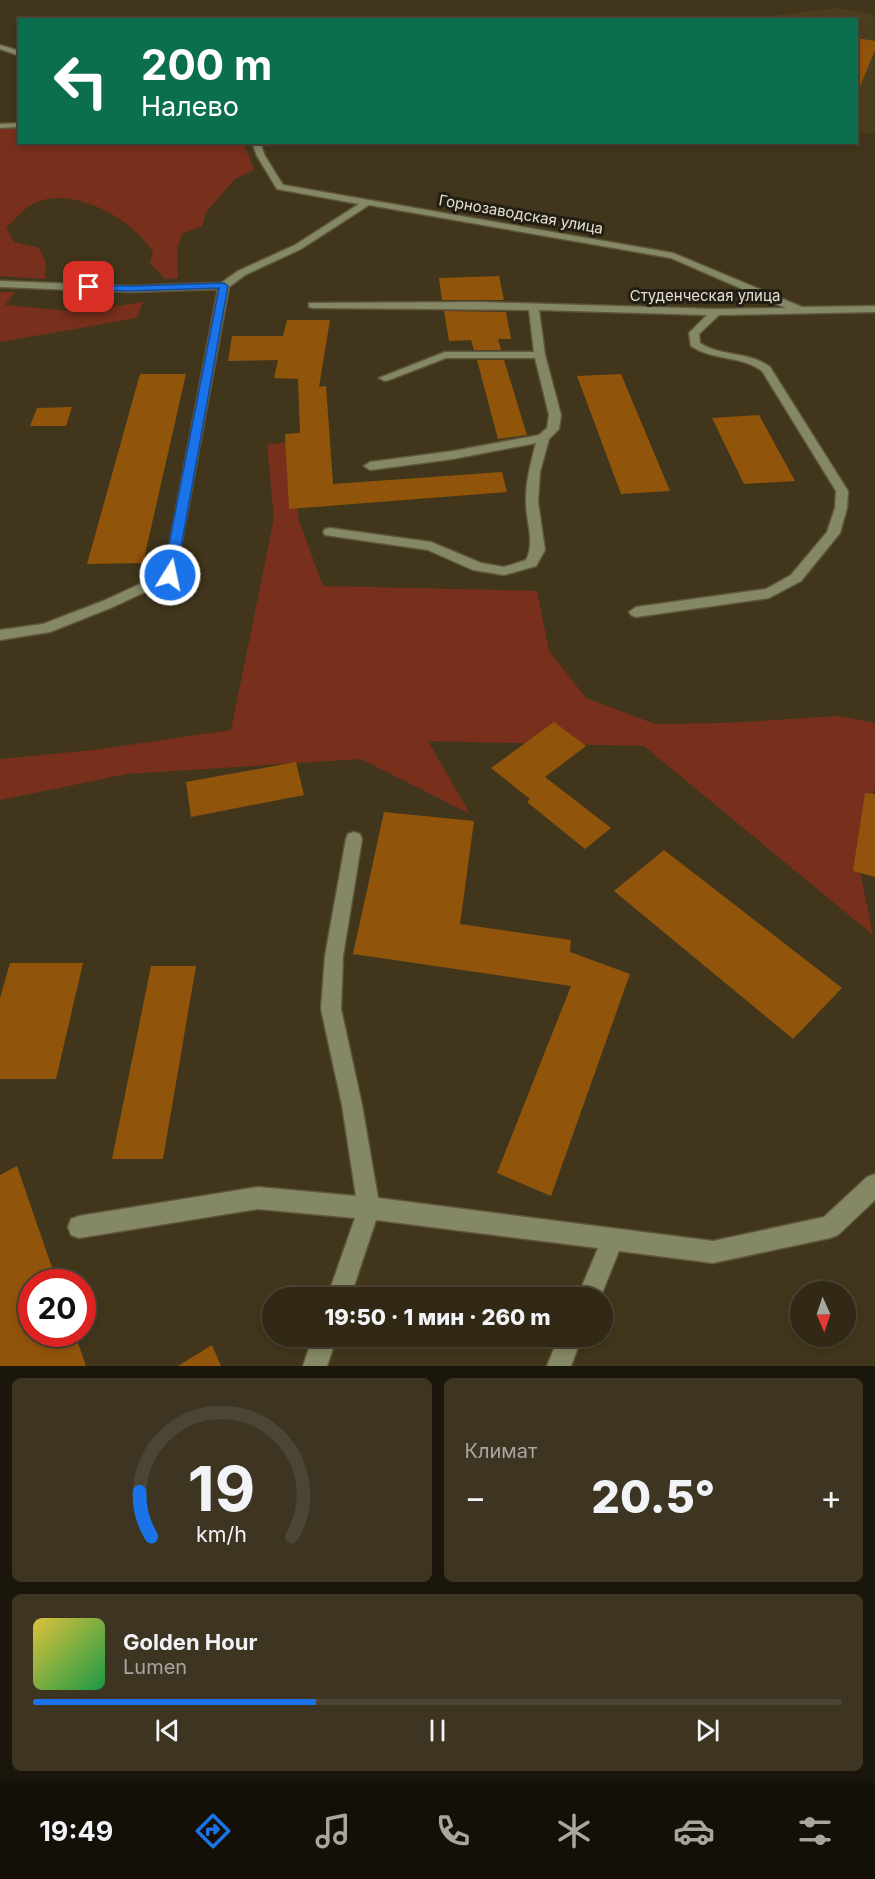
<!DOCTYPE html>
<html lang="ru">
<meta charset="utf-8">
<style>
body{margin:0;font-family:Inter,sans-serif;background:#3d3422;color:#f1f3f6;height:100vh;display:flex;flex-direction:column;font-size:22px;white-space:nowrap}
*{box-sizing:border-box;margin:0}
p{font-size:20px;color:#a8a6a0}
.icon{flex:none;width:33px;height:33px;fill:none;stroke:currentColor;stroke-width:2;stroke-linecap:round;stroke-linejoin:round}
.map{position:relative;height:1366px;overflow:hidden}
.sheet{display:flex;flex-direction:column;gap:12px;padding:12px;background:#1b160c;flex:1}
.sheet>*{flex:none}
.guide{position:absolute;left:18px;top:18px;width:840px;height:126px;border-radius:0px;box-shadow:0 3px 9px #0003,0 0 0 2px #4c4434;background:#0b6e4f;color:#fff;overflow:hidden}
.needle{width:39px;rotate:177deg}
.buttons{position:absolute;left:790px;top:1281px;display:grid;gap:12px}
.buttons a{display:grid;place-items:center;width:66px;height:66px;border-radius:50%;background:#312815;box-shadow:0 3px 9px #0003,0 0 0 2px #4c4434;font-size:30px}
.speed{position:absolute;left:18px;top:1269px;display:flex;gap:12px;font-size:30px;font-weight:700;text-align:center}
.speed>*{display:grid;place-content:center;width:78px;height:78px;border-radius:50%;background:#312815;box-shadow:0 3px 9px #0003,0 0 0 2px #4c4434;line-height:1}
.speed .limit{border:9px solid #d22;background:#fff;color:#111}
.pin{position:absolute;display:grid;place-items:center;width:51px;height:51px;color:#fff;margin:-26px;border-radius:12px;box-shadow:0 3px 9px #0006}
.me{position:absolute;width:66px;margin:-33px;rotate:10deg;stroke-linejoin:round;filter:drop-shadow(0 0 4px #0008)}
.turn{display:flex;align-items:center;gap:21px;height:126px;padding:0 24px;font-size:27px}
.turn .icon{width:78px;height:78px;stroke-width:2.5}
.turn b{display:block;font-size:42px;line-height:51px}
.big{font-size:45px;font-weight:800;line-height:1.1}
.sheet .tile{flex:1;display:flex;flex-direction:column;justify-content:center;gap:9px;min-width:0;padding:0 21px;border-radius:9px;background:#3d3422}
.sheet .dial{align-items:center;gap:0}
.dial svg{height:156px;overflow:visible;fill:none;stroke:#4c4434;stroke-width:7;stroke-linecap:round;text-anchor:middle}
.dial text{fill:#f1f3f6;stroke:none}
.song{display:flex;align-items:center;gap:18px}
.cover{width:72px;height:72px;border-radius:9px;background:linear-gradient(135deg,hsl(50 70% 55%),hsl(140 70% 35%))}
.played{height:6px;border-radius:3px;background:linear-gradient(90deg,#1a73e8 35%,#4c4434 35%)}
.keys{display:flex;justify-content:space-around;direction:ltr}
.heat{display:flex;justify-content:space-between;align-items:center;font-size:33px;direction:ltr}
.sheet .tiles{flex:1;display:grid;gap:12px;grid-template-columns:1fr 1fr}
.tile:last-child{grid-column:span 2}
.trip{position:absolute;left:262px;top:1287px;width:351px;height:60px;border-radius:30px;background:#312815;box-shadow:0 3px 9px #0003,0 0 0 2px #4c4434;font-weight:800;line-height:60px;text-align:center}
.menu{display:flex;height:96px;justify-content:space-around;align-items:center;background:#141008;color:#a8a6a0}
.menu .icon{width:42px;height:42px}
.menu .on{color:#1a73e8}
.menu b{font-size:27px;color:#f1f3f6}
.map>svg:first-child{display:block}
.built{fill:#4b3e1e}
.green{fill:#78301c}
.building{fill:#91540b}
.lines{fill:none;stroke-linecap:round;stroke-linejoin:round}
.minor-casing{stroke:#5f543c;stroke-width:3}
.minor{fill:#858865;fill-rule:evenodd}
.route{fill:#1a73e8;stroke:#114b97;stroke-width:1.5}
.labels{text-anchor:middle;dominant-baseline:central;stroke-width:6;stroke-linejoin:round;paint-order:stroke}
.far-street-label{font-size:15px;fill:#e5dfd0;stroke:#231e13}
</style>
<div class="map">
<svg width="875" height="1366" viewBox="0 0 875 1366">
<rect width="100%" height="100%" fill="#41361c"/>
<path class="built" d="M 837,8 L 875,15 L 875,133 L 857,134 L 856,20 L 736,20 Z"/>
<path class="green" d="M 19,126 L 20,142 L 244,143 L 254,170 L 235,179 L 206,212 L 202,226 L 182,234 L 177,249 L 178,278 L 165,279 L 150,263 L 153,252 C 133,220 78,188 39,201 C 25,206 16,219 6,228 L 14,242 L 39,248 L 46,263 L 45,279 L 0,276 L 0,127 Z
M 0,292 L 15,292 L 5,305 L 79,312 L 143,302 L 137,318 L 0,342 Z
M 286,442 L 299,521 L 323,586 L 537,591 L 549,651 L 586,698 L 655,724 L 726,723 L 838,716 L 875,723 L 875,787 L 856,852 L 873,935 L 644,746 L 428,741 L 470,814 L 361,759 L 127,774 L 0,800 L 0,759 L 94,750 L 231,730 L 274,518 L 267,445 Z"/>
<path class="building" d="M 856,38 L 875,41 L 875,50 L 857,94 Z
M 499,276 L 504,300 L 442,300 L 439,278 Z
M 444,311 L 506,312 L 511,339 L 498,339 L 501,350 L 474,350 L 471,340 L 449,341 Z
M 287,320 L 330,320 L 319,387 L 326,386 L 333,484 L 502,472 L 507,492 L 289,509 L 285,434 L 300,433 L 298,379 L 274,378 L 278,360 L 228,361 L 232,336 L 283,336 Z
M 477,360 L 504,360 L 527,435 L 498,439 Z
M 140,374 L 186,374 L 143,563 L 87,564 Z
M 621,374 L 670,491 L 621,494 L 577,376 Z
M 72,407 L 66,426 L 30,426 L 37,408 Z
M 759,415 L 795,481 L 744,484 L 712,418 Z
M 554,722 L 586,746 L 545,777 L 611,828 L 585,849 L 527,802 L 530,799 L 491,768 Z
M 296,762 L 304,795 L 191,817 L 186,782 Z
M 865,793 L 875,794 L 875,877 L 853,871 Z
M 384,812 L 474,821 L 460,924 L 571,940 L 570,952 L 630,974 L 551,1196 L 497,1173 L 571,986 L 353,954 Z
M 664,850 L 842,988 L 793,1039 L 614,891 Z
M 10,963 L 83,963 L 56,1079 L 0,1079 L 0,998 Z
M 151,966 L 196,966 L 163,1159 L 112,1159 Z
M 17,1166 L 57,1282 L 32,1282 L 32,1334 L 75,1334 L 86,1366 L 0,1366 L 0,1175 Z
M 212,1345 L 221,1366 L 178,1366 Z"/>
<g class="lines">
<defs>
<path id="minor" d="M 0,45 L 20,51 L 20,56 L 0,49 Z
M 20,123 L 20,127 L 0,128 L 0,124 Z
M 252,142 L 260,142 L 265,156 L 283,185 L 673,253 L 802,307 L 875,306 L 875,312 L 719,315 L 699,334 L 700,343 C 721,357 749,351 770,367 L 848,491 L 847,508 L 840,533 L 801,581 L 769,598 L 636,617 L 631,615 L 629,612 L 636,607 L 766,589 L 791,575 L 827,532 L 835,508 L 836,491 L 762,371 C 741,355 713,361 691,346 L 689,333 L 707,315 L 539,310 L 545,355 L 561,415 L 559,429 L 549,439 L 540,472 L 538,502 L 545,550 L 536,566 L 504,575 L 473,570 L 428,550 L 325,535 L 323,532 L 325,529 L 330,528 L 431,542 L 481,563 L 504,567 L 526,560 C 536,541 525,520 526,499 C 526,480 531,462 536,443 L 453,459 L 370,470 L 364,466 L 370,462 L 453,451 L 539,435 L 547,428 L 549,415 L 535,358 L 446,358 L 389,380 L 385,381 L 379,378 L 445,352 L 534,352 L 529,310 L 313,308 L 309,307 L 309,303 L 480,302 L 716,309 L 786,308 L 671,258 L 369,205 L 301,249 L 245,275 L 229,287 L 175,578 L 113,607 L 50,632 L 0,640 L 0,630 L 43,624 L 103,601 L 164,573 L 218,289 L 130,292 L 0,287 L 0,281 L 130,286 L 221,283 L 238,271 L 295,245 L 359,204 L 277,189 L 257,156 Z
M 354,832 L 360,834 L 362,839 L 343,956 L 341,1009 L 362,1105 L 378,1198 L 713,1241 L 824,1217 L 867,1177 L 875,1174 L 875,1200 L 838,1235 L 830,1238 L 713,1263 L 619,1251 L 600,1298 L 577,1298 L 598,1248 L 376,1220 L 350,1298 L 327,1298 L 355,1218 L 258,1209 L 79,1238 L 71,1235 L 68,1227 L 71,1219 L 79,1216 L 258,1187 L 356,1196 L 342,1105 L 321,1009 L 325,956 L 346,839 L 348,834 Z
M 313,1336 L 337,1336 L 327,1366 L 303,1366 Z
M 559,1336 L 582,1336 L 571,1366 L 547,1366 Z"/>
</defs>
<use href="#minor" class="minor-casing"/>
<use href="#minor" class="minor"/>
</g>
<path class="route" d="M 224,283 L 228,286 L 176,575 L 170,579 L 163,575 L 219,288 L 130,291 L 89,290 L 84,287 L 89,285 L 130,286 Z"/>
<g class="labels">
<g class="far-street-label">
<text transform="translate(521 214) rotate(10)">Горнозаводская улица</text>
<text x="705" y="295">Студенческая улица</text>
</g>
</g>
</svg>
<div class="buttons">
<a><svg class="needle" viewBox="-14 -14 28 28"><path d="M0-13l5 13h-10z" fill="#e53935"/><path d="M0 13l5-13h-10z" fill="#a8a6a0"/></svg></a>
</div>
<div class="speed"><div class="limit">20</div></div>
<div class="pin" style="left:89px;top:287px;background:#d93025"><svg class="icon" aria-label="arrive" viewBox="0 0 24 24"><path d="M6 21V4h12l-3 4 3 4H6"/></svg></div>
<svg class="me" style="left:170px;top:575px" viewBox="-20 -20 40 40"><circle r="17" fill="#1a73e8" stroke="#fff" stroke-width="3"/><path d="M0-11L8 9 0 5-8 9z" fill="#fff"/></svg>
<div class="trip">19:50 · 1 мин · 260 m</div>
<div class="guide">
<div class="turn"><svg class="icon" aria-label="left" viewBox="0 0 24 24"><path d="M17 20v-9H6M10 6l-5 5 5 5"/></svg><div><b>200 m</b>Налево</div></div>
</div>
</div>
<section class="sheet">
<div class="tiles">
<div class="tile dial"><svg viewBox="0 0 100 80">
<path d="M14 69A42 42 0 1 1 86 69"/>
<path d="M14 69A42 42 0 0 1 8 46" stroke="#1a73e8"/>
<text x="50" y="56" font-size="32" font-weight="700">19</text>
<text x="50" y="72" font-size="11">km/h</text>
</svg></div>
<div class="tile"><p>Климат</p>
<div class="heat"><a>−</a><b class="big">20.5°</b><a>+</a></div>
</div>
<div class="tile">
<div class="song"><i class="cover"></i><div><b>Golden Hour</b><p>Lumen</p></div></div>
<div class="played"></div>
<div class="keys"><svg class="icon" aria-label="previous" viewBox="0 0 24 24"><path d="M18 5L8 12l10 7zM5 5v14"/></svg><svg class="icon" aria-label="pause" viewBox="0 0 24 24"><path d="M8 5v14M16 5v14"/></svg><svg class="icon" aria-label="next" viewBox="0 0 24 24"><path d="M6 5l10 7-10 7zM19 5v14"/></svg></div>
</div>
</div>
</section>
<nav class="menu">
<b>19:49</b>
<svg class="icon on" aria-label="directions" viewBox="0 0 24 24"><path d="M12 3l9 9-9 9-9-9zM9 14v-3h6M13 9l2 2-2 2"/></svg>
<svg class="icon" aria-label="music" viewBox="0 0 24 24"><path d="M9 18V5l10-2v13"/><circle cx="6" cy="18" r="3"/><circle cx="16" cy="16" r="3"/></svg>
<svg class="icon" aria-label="phone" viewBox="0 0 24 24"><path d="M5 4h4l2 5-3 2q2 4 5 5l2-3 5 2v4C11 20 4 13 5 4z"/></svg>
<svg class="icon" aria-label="climate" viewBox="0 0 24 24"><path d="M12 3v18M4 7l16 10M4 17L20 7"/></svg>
<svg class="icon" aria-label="car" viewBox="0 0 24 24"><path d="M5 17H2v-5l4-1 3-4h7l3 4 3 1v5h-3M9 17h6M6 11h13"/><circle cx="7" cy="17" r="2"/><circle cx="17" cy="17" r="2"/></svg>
<svg class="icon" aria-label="filters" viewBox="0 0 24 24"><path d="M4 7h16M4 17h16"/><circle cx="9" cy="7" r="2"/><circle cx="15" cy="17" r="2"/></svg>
</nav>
